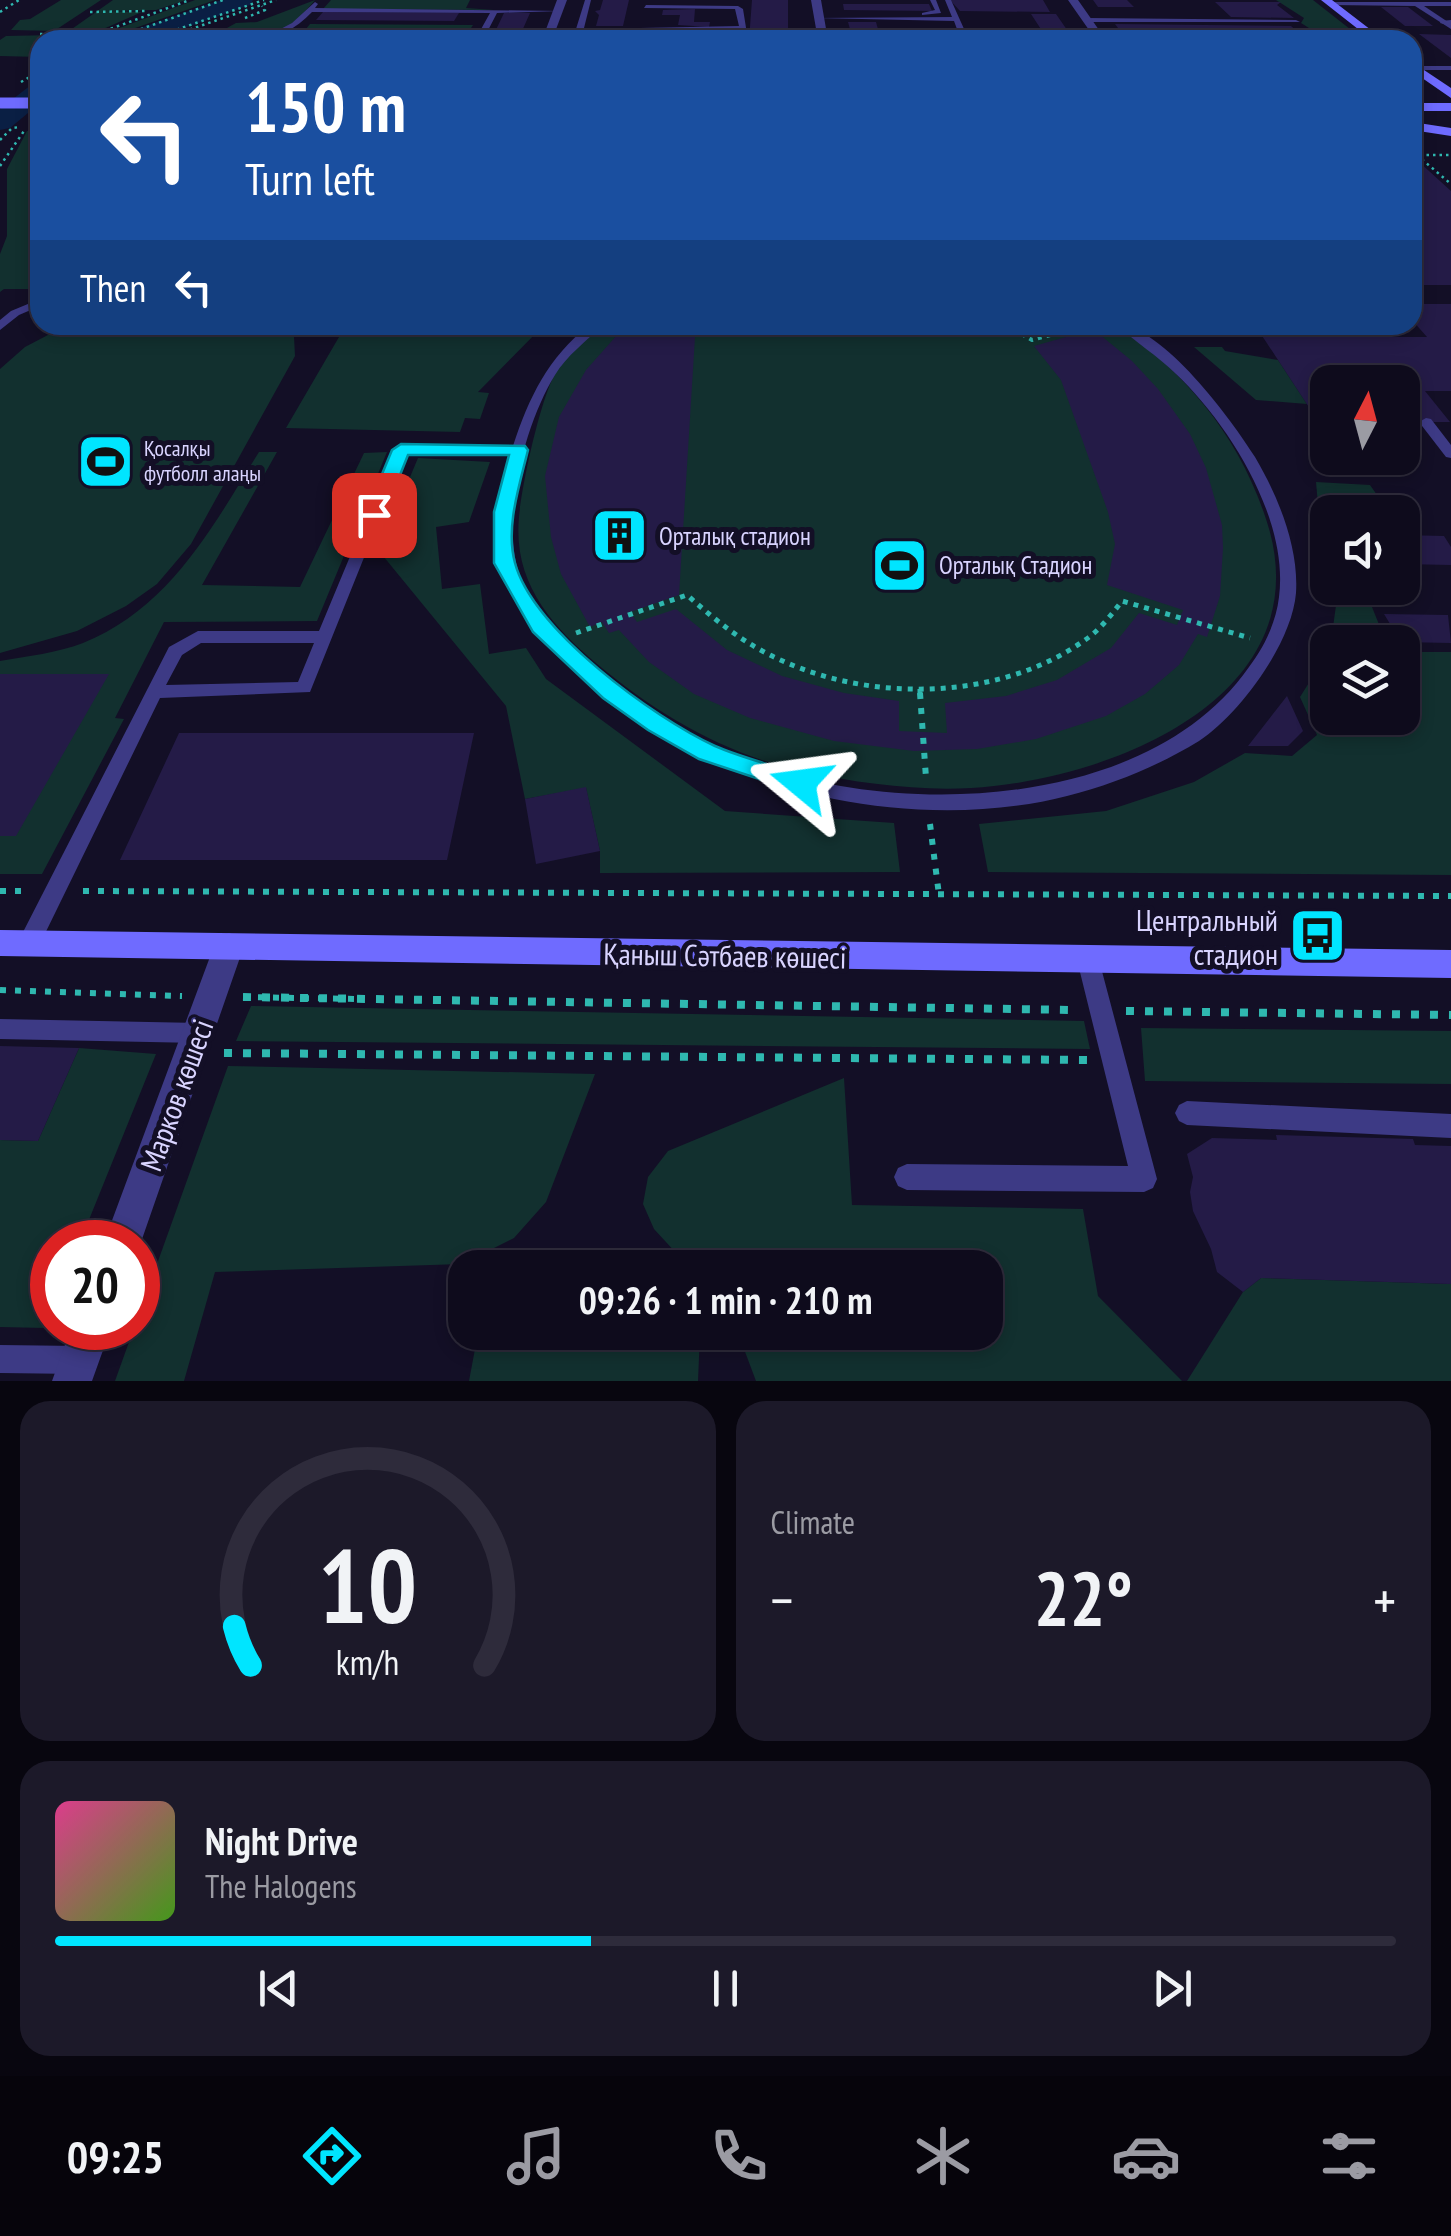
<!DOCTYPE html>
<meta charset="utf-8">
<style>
body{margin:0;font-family:"PT Sans Narrow",sans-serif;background:#1c1929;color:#f1f3f6;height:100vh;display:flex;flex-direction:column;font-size:38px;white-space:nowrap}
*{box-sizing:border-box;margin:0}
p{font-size:32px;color:#9b9ba3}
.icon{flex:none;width:55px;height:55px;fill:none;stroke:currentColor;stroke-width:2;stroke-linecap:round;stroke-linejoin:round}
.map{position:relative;height:1381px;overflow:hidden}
.sheet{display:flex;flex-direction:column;gap:20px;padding:20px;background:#08060f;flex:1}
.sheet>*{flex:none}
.banner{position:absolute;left:30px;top:30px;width:1392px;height:305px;border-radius:30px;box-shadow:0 5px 15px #0003,0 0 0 2px #2e2b3b;background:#1a4fa0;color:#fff;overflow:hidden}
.needle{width:65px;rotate:6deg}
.controls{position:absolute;left:1310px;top:365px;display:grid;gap:20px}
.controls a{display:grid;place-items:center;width:110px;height:110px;border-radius:20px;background:#0e0b1c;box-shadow:0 5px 15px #0003,0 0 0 2px #2e2b3b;font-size:50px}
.speed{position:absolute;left:30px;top:1220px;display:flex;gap:20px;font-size:50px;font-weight:700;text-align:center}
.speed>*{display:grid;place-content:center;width:130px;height:130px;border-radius:50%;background:#0e0b1c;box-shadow:0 5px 15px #0003,0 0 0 2px #2e2b3b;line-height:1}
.speed .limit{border:15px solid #d22;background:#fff;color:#111}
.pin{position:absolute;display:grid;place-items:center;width:85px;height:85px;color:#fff;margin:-42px;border-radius:20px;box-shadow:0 5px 15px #0006}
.me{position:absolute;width:110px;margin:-55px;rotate:286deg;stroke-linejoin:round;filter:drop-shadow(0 0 8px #0008)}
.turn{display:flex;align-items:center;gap:35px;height:210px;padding:0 50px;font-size:45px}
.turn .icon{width:130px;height:130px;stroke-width:2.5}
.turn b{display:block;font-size:70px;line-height:85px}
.then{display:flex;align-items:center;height:95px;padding:0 50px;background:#0003;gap:20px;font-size:38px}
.big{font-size:75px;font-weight:600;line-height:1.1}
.sheet .tile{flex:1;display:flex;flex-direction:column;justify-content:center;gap:15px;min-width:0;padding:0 35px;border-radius:30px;background:#1c1929}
.sheet .dial{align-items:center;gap:0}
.dial svg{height:260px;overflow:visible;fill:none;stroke:#2e2b3b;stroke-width:7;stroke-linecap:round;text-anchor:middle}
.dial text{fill:#f1f3f6;stroke:none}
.song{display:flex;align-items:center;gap:30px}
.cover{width:120px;height:120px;border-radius:15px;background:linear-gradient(135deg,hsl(330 70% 55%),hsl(100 70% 35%))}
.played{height:10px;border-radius:5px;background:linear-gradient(90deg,#00e5ff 40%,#2e2b3b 40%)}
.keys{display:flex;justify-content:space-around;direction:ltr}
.heat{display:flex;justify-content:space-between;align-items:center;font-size:55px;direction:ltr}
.sheet .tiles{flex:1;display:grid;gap:20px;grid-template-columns:1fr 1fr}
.tile:last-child{grid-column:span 2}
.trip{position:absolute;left:448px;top:1250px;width:555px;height:100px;border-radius:30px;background:#0e0b1c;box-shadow:0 5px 15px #0003,0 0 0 2px #2e2b3b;font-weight:600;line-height:100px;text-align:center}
.dock{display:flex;height:160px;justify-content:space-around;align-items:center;background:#06040b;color:#9b9ba3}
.dock .icon{width:70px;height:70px}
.dock .on{color:#00e5ff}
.dock b{font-size:45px;color:#f1f3f6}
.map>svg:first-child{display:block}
.green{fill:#12302f}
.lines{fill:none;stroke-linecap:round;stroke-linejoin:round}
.river{fill:#0a1f44;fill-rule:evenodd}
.building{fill:#241b47}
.path-far4{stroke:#2fb8b0;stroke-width:2.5;stroke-dasharray:2.5 4;stroke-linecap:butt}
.path-far3{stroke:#2fb8b0;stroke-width:4;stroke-dasharray:4 5;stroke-linecap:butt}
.path-far2{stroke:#2fb8b0;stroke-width:5;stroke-dasharray:5 6;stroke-linecap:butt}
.path-far1{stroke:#2fb8b0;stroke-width:6;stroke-dasharray:6 9;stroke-linecap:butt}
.path{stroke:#2fb8b0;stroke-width:8;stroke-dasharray:8 11;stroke-linecap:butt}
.service{fill:#3d3a85;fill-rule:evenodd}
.minor{fill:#3d3a85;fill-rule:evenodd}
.secondary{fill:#6f6bff;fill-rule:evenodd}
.secondary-bridge{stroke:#6f6bff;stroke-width:11}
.route{fill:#00e5ff;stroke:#0095a6;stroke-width:2.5}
.labels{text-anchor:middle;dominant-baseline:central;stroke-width:10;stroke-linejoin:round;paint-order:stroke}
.far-poi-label{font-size:22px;fill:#d9d4ff;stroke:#130f26;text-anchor:start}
.poi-label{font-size:25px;fill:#d9d4ff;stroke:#130f26;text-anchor:start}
.near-poi-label{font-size:30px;fill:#d9d4ff;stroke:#130f26;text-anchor:end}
.near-street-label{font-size:30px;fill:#d9d4ff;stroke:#130f26}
</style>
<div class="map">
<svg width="1451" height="1381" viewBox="0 0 1451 1381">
<rect width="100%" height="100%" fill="#130f26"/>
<path class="green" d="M 61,0 L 101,0 L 54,31 L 11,30 L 20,20 L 30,19 Z
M 113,0 L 186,0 L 156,10 L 104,11 L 142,12 L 101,30 L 69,31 Z
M 195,0 L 215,0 L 101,40 L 40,40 L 40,57 L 0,56 L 0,40 L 6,36 L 103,34 Z
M 315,0 C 278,44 269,34 216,34 L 236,23 L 257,22 Z
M 331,0 L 470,0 L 466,8 L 494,10 L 323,9 Z
M 1276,0 L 1313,0 L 1364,40 L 1328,40 L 1301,23 L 1304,18 Z
M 310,24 L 473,25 L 466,36 L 475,36 L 473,40 L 440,40 L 442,35 L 433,35 L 429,40 L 409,40 L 411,36 L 301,35 Z
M 40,130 L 40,289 L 4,289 L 0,292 L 0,254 L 7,236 L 7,169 L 27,131 Z
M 67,325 L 285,325 L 294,337 L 295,356 L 191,544 L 157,584 L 126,606 L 77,631 L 0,653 L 0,369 L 25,347 Z
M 346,325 L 544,325 L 478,392 L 489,393 L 480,419 L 465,418 L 460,432 L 286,428 Z
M 608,325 L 1114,325 C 1186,370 1240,439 1266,519 C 1325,695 1112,780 971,788 C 916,791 859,783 805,772 C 727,755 658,715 597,664 C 550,624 513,582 519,517 C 522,484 541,396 557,370 C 569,350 588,336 608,325 Z
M 1194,347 L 1222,347 L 1225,351 L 1278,360 L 1307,404 L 1256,400 Z
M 259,452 L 277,452 L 202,585 L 300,587 L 364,453 L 387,452 L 317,621 L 164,622 L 115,718 L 124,719 L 42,874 L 0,874 L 0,836 L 107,674 L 0,674 L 0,661 C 28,656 57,653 83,643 C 170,608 213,526 259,452 Z
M 418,458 L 490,462 L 469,522 L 436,527 L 442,589 L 480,584 L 489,654 L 526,648 L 546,679 L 725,811 L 894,823 L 900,872 L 600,873 L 600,851 L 586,788 L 525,799 L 506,706 L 379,551 Z
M 1316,482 L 1370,485 L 1389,512 L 1328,512 L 1327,564 L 1321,538 Z
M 1334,588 L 1386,588 L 1394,602 L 1372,607 L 1386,642 L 1331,642 L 1337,598 Z
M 1403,652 L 1451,652 L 1451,875 L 988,872 L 979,824 L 1106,811 L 1194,782 L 1245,753 L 1292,756 L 1317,735 L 1300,697 L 1327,654 L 1328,718 L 1402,718 Z
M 251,1006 L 1084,1021 L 1090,1049 L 236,1041 Z
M 1141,1028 L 1451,1031 L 1451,1084 L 1145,1081 Z
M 79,1048 L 156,1054 L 80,1242 L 52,1242 L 52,1311 L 45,1328 L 0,1327 L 0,1140 L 38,1141 Z
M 228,1066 L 595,1074 L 546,1202 L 514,1238 L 462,1264 L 215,1272 L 184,1381 L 115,1381 L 134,1328 L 138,1328 L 138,1317 Z
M 844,1078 L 852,1205 L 1083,1209 L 1098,1296 L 1182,1381 L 756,1381 L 738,1333 L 985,1332 L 985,1268 L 689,1267 L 654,1229 L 643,1204 L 648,1177 L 668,1151 Z
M 1261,1278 L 1451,1284 L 1451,1381 L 1187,1381 L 1243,1292 Z
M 700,1333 L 698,1381 L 469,1381 L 478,1333 Z"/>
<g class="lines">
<path class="river" d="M 221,0 L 253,0 L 250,5 L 150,40 L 116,40 L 120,35 Z
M 40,82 L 40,103 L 10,128 L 0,130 L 0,109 L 31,85 Z"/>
</g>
<path class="building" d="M 603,0 L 629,0 L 623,26 L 596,26 L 599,15 L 595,11 L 600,10 Z
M 752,0 L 788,0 L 788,40 L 749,40 Z
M 950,0 L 1043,0 L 1050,12 L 960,11 Z
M 1093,0 L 1127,0 L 1134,7 L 1098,7 Z
M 1215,2 L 1281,2 L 1277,5 L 1294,18 L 1231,17 Z
M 843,4 L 929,4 L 932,11 L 844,10 Z
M 1381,7 L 1408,7 L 1433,26 L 1405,26 Z
M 695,9 L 694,22 L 710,22 L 709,27 L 678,25 L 680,15 L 662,15 L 663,10 Z
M 323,12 L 459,13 L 454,21 L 316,20 Z
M 504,13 L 530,13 L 518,40 L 491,40 Z
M 1031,14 L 1056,14 L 1074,40 L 1048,40 Z
M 848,22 L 876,22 L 881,40 L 853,40 Z
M 1115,24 L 1291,26 L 1307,40 L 1127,40 Z
M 611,28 L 635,28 L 633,40 L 608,40 Z
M 663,32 L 738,32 L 738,40 L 661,40 Z
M 1419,34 L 1451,35 L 1451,58 Z
M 301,35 L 412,36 L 409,40 L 296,40 Z
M 1412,161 L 1418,161 L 1451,191 L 1451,285 L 1412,285 Z
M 1412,304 L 1451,304 L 1451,391 L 1425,391 L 1450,422 L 1402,422 L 1402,382 L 1328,382 L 1328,421 L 1318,421 L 1255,325 L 1372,325 L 1381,337 L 1427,337 L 1412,320 Z
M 626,325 L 658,325 L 695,337 L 679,595 L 630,612 L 637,622 L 676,609 L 727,650 L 782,676 L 844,693 L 899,701 L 899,731 L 947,733 L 945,703 L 1006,696 L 1057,680 L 1111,648 L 1139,613 L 1177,625 L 1183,610 L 1107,585 L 1115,544 L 1108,512 L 1061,380 L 1034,346 L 1073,335 L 1061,328 L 1034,335 L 1016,325 L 1088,325 L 1132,361 L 1158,389 L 1190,434 L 1206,468 L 1222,525 L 1223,548 L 1220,596 L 1207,637 L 1198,634 L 1179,665 L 1145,694 L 1106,716 L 1036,739 L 977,749 L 914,751 L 834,741 L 750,718 L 694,694 L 649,662 L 619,630 L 609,633 L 602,622 L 590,627 L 561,574 L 551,537 L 545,476 L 559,417 L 586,370 Z
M 1183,325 L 1243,325 L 1243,329 L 1233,335 L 1214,336 Z
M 1402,535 L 1444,536 L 1451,547 L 1451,565 L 1402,564 Z
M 1384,614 L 1448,615 L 1451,643 L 1401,642 Z
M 0,674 L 109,674 L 16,836 L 0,836 Z
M 1287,696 L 1303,731 L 1288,746 L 1248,746 Z
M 179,733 L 474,733 L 447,860 L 120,860 Z
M 586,787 L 600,851 L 536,864 L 525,799 Z
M 0,1046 L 79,1048 L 38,1141 L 0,1140 Z
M 1276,1135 L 1413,1139 L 1415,1145 L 1451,1146 L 1451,1284 L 1261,1278 L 1243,1292 L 1217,1272 L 1211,1249 L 1193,1211 L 1190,1192 L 1193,1177 L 1187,1154 L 1212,1138 L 1277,1140 Z"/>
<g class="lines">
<path class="path-far4" d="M 0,12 L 19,0
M 90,12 L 147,11
M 245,18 L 265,10 L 262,6
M 1305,31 L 1315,40
M 40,34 L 99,33 L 190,0
M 110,40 L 223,0
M 146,40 L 264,0
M 159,40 L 276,0
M 33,59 L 40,59
M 21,82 L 40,71
M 0,140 L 12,128 L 20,127
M 1412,151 L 1451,184
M 1420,155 L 1451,155
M 0,166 L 24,131"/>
<path class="path-far3" d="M 667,325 L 700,335 L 717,325
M 1006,325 L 1032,340 L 1087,325"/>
<path class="path-far2" d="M 576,633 L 687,595 C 713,618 737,638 768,654 C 863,703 996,703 1085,640 C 1100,630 1111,615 1122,601 L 1250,638
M 920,689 L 920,696"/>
<path class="path-far1" d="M 920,693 L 926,778
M 930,824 L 939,895
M 0,891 L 27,891
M 83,891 L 1451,896
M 0,990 L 182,996
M 243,997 L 357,999"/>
<path class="path" d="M 243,997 L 1075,1010
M 1126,1011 L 1451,1015
M 224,1053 L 1088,1060"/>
<path class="service" d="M 585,0 L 591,0 L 584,28 L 596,30 L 595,40 L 587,40 L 589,33 L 576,29 Z
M 930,0 L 936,0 L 941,13 L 922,15 L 922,13 L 935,10 Z
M 945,0 L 951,0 L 969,40 L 961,40 L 954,21 L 815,18 L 952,17 Z
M 315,2 L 318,4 L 315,8 L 561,11 L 497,13 L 483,40 L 475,40 L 490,13 L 312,12 C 288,38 253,47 220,38 L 273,33 L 292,23 Z
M 1332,2 L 1451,2 L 1451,6 L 1424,6 L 1451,24 L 1451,29 L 1415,6 L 1330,5 Z
M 646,5 L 738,6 L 743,9 L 748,40 L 740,40 L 739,30 L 640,28 L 739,26 L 735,9 L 644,8 Z
M 1087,18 L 1296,20 L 1300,22 L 1084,22 Z
M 434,35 L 437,35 L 441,37 L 439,40 L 431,40 Z
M 1416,66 L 1451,66 L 1451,70 L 1413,70 Z
M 40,299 L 40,306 L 19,315 L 0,330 L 0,320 L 11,311 Z
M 589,325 L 602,325 C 586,342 567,355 555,375 C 524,425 498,526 522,581 C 538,619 571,648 602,674 C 651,715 706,747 768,768 C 915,817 1152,806 1249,667 C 1264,647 1276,623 1279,597 C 1289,520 1230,425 1176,374 C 1158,356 1135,342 1117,325 C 1162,325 1232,420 1255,457 C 1278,496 1299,547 1296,593 C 1292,643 1240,714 1199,741 C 1158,766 1114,784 1067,796 C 994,815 908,814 834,799 C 740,780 657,742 586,679 C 506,609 479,559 511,454 L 406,453 L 310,692 L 160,698 L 37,950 L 29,952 L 21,950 L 18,943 L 21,936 L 169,647 L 198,631 L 319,631 L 396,446 L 513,446 C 529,397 548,358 589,325 ZM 201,643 L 314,643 L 298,682 L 166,685 L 182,655 Z
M 1426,418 L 1431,419 L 1451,445 L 1451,458 L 1446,457 L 1419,422 Z
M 1088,951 L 1096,953 L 1099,960 L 1157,1179 L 1153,1188 L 1144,1192 L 907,1190 L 898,1186 L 894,1177 L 898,1168 L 907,1164 L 1128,1166 L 1077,960 L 1080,953 Z
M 0,1019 L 199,1023 L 207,1026 L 210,1033 L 207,1040 L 199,1043 L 0,1039 Z
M 1187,1101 L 1451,1114 L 1451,1138 L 1187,1125 L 1179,1121 L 1175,1113 L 1179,1105 Z
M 0,1345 L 79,1346 L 89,1350 L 93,1360 L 89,1370 L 79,1374 L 0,1373 Z"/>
<path class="minor" d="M 557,0 L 567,0 L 552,40 L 542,40 Z
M 811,0 L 821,0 L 828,40 L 818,40 Z
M 1068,0 L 1078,0 L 1106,40 L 1096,40 Z
M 1451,20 L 1451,26 L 1440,23 L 1441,21 Z
M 229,933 L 240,937 L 244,946 L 141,1242 L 138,1249 L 138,1242 L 104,1242 L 214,946 L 218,937 Z
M 71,1328 L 111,1328 L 92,1381 L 52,1381 Z"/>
<path class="secondary" d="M 1321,0 L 1332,0 L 1384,40 L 1372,40 Z
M 1412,62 L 1451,88 L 1451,98 L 1412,71 Z
M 1412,103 L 1451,103 L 1451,111 L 1412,111 Z
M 1412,122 L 1451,128 L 1451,136 L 1412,130 Z
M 0,930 L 1451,950 L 1451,978 L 0,956 Z"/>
<path class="secondary-bridge" d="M 0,103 L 40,103"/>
</g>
<path class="route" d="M 401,444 L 525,446 L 528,450 C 520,484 505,527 515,563 C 533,630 654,718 715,746 C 745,759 779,767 810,777 L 813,783 L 810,790 L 801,793 L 699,759 L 648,730 L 603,698 L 533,632 L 494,563 L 494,512 L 509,455 L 408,455 L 384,515 L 381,519 L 367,519 L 365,515 L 392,450 Z"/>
<defs>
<symbol id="stadium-square" viewBox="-11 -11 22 22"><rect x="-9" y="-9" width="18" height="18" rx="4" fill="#00e5ff" stroke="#130f26"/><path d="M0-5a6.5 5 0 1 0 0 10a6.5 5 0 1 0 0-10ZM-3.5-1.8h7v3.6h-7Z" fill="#111"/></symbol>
<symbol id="building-square" viewBox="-11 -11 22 22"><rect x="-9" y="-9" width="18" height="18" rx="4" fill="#00e5ff" stroke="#130f26"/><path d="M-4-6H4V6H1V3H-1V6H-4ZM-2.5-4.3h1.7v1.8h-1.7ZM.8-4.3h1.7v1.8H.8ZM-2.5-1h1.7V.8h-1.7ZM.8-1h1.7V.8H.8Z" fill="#111"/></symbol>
<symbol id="bus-square" viewBox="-11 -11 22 22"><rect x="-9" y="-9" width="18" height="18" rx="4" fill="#00e5ff" stroke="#130f26"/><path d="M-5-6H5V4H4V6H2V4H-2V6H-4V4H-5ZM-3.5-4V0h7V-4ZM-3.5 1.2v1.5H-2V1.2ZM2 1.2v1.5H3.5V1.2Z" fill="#111"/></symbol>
</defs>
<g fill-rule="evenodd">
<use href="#stadium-square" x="74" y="430" width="63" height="63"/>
<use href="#building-square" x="588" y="504" width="63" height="63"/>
<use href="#stadium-square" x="868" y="534" width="63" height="63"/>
<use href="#bus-square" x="1286" y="904" width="63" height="63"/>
</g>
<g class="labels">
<g class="far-poi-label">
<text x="144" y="448">Қосалқы<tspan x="144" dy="25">футболл алаңы</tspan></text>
</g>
<g class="poi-label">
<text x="659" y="536">Орталық стадион</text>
<text x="939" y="565">Орталық Стадион</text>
</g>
<g class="near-poi-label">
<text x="1278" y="919">Центральный<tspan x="1278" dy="34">стадион</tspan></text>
</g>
<g class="near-street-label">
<text transform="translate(725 955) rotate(1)">Қаныш Сәтбаев көшесі</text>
<text transform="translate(176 1095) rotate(-70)">Марков көшесі</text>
</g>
</g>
</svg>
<div class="controls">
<a><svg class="needle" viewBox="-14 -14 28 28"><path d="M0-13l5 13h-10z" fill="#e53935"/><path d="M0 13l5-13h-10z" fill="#9b9ba3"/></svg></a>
<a><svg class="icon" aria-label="sound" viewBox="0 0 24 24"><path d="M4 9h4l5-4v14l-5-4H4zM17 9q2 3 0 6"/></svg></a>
<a><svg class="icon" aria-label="layers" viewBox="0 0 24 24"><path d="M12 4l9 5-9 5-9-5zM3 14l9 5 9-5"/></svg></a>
</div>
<div class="speed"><div class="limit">20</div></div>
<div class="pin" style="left:374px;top:515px;background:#d93025"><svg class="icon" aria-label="arrive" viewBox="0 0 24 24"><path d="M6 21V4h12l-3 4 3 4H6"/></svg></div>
<svg class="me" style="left:801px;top:783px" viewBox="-20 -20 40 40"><path d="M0-17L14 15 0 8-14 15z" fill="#00e5ff" stroke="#fff" stroke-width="4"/></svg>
<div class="trip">09:26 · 1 min · 210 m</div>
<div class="banner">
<div class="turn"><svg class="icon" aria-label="left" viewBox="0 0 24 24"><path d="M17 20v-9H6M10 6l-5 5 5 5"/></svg><div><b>150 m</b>Turn left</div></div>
<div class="then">Then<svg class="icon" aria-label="left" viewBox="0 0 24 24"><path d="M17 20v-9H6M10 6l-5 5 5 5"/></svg></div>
</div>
</div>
<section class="sheet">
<div class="tiles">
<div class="tile dial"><svg viewBox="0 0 100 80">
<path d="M14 69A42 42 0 1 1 86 69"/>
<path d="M14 69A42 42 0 0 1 9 57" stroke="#00e5ff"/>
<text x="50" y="56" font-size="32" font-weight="700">10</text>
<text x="50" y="72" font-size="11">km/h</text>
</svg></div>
<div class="tile"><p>Climate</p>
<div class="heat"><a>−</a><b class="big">22°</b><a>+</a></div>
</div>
<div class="tile">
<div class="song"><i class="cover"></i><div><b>Night Drive</b><p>The Halogens</p></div></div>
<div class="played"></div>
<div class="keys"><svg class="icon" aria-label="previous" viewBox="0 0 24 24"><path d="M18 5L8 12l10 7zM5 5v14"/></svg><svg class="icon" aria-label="pause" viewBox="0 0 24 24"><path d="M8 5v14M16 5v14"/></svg><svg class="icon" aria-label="next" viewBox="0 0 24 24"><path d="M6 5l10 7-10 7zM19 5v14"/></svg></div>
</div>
</div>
</section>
<nav class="dock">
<b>09:25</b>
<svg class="icon on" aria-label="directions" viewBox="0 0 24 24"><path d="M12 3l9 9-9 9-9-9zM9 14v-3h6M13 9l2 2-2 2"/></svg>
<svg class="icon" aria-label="music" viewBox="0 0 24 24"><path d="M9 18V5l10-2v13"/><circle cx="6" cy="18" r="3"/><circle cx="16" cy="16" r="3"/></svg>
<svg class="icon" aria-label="phone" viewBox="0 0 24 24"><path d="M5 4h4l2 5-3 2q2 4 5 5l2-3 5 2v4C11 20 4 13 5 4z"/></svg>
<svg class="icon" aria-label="climate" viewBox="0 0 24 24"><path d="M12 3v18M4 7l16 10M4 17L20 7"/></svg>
<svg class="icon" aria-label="car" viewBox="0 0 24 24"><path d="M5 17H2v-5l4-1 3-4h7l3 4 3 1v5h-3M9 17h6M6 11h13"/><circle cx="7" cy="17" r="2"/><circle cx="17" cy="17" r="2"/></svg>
<svg class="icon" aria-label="filters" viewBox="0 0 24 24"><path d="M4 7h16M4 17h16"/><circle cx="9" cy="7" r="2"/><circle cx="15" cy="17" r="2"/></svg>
</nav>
